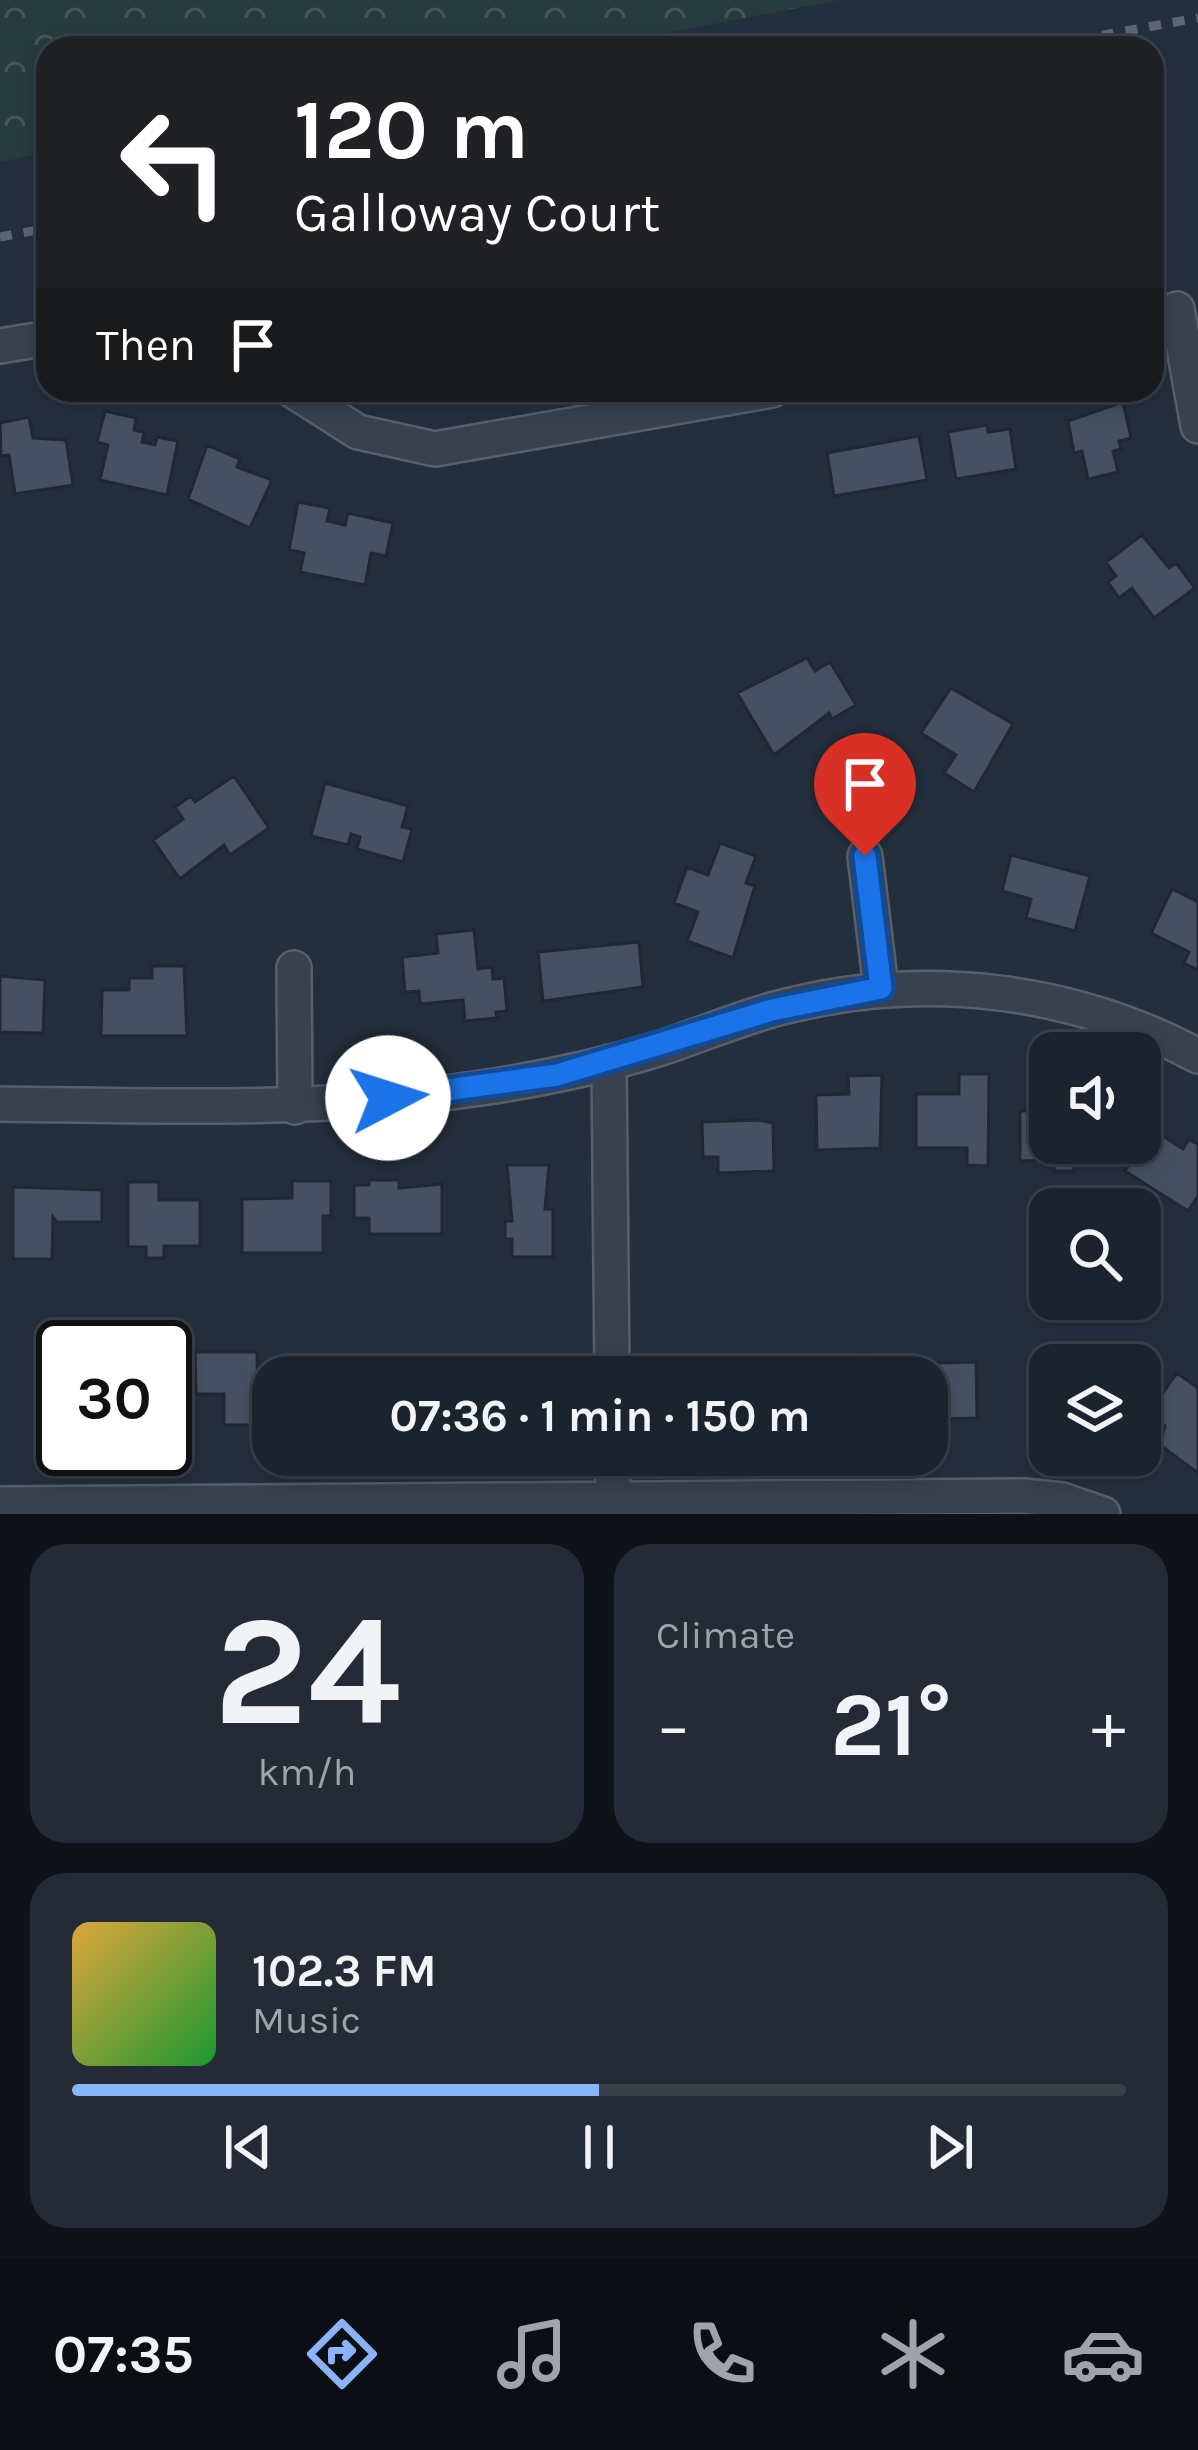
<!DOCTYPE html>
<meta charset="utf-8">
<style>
body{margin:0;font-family:Karla,sans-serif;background:#242b36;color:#f1f3f6;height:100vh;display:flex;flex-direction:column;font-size:45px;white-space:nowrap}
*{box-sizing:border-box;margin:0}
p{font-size:39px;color:#a0a4aa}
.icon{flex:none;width:66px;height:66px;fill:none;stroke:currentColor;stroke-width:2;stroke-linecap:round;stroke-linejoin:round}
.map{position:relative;height:1514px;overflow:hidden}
.panel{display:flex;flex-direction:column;gap:30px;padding:30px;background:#0f1319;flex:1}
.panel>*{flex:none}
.guide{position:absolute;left:36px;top:36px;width:1128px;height:366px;border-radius:36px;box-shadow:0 6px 18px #0003,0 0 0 3px #39404a;background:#202124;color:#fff;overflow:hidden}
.controls{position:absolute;left:1029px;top:1032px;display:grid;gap:24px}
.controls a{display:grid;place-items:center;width:132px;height:132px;border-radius:24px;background:#1b232e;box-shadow:0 6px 18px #0003,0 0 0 3px #39404a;font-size:60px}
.speed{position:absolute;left:36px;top:1320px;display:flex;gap:24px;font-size:60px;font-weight:700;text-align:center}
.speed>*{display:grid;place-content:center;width:156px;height:156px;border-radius:50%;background:#1b232e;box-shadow:0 6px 18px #0003,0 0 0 3px #39404a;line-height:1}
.speed .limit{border:6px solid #111;border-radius:18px;background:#fff;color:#111}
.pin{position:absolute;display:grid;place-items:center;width:102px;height:102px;color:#fff;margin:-123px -51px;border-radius:50% 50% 50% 0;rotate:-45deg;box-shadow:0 0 12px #0007}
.pin .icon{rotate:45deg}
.me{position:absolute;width:132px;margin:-66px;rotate:85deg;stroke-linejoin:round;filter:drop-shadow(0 0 9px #0008)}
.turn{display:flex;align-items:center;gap:42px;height:252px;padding:0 60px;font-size:54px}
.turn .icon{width:156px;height:156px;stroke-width:2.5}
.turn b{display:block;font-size:84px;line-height:102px}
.then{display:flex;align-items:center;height:114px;padding:0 60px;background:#0003;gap:24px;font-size:45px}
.big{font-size:90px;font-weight:700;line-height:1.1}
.panel .widget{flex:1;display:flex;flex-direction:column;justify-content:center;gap:18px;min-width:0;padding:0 42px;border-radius:36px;background:#242b36}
.panel .dial{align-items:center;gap:0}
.dial b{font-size:156px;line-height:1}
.song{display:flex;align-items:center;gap:36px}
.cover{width:144px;height:144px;border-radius:18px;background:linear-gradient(135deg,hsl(40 70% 55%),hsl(130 70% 35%))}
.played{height:12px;border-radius:6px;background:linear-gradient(90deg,#8ab4f8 50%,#39404a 50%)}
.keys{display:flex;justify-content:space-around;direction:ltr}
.heat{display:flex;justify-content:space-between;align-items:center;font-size:66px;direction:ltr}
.panel .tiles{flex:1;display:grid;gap:30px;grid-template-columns:1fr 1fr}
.widget:last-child{grid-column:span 2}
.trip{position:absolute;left:252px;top:1356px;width:696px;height:120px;border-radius:36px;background:#1b232e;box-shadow:0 6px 18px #0003,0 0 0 3px #39404a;font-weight:700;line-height:120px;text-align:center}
.menu{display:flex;height:192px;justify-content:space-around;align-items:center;background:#0b0e12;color:#a0a4aa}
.menu .icon{width:84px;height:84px}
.menu .selected{color:#8ab4f8}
.menu b{font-size:54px;color:#f1f3f6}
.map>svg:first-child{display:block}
.park{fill:url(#park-crowns)}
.building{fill:#455162;stroke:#1f2835;stroke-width:3}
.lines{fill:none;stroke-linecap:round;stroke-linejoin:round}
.minor-casing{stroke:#565f6c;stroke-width:38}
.minor{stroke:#38414e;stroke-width:33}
.rail{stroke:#5a6575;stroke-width:9;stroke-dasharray:12 12;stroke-linecap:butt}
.route-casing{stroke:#114b97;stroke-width:30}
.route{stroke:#1a73e8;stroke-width:21}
</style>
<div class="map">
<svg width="1198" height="1514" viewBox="0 0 1198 1514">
<defs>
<pattern id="park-crowns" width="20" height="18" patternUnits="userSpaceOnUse" patternTransform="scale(3)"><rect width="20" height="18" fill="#263c3f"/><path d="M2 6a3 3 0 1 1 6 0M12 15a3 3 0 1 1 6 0" fill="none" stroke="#435659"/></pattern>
</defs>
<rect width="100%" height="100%" fill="#242f3e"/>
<path class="park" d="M 0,0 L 838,0 L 589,48 L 48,48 L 48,152 L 0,162 Z"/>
<path class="building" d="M 1123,402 L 1131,438 L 1119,441 L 1121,449 L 1113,451 L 1118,472 L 1088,479 L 1082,451 L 1074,453 L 1068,421 Z
M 105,411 L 136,418 L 134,430 L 144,432 L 142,442 L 155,445 L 157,437 L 178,441 L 167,495 L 100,480 L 108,445 L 97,442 Z
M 29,417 L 33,438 L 66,440 L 73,485 L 15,494 L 9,455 L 1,456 L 0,423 Z
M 987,425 L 988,432 L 1010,429 L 1016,469 L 956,479 L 948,432 Z
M 919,436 L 927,480 L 834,496 L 827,453 Z
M 207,445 L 240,459 L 237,467 L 272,480 L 250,528 L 188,499 Z
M 298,502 L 330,508 L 327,521 L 345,525 L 348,513 L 393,523 L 386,556 L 371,553 L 365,585 L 300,572 L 304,553 L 289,550 Z
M 1142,535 L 1169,568 L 1176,563 L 1195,588 L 1154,618 L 1132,588 L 1119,598 L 1108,582 L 1116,576 L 1106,562 Z
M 807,658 L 815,671 L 830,662 L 856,705 L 832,719 L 829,713 L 774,755 L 737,693 Z
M 951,688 L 1013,724 L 974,792 L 944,773 L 956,755 L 921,733 Z
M 234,776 L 269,828 L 230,855 L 224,845 L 180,879 L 153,840 L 183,819 L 175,807 L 191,796 L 195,802 Z
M 325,783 L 408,806 L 402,827 L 412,829 L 403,862 L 357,849 L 360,837 L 351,834 L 348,845 L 311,836 Z
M 720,843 L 756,856 L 746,883 L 755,886 L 733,958 L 687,941 L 698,912 L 674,903 L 687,867 L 708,875 Z
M 1011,855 L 1090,876 L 1075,931 L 1026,918 L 1031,899 L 1002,891 Z
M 1172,889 L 1198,902 L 1198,970 L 1184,963 L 1189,952 L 1151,933 Z
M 474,930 L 478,969 L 492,967 L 493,979 L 504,978 L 507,1011 L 496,1012 L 497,1018 L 465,1021 L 463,1000 L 420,1004 L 419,991 L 405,992 L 402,957 L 438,953 L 436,934 Z
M 639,942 L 643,987 L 543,1001 L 538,952 Z
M 152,966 L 184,966 L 187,1036 L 101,1036 L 102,990 L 129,990 L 129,978 L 152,978 Z
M 0,976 L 45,980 L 43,1033 L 0,1032 Z
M 959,1074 L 989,1074 L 988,1166 L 967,1165 L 967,1148 L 916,1148 L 916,1094 L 959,1094 Z
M 882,1075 L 880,1148 L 817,1150 L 816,1095 L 849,1094 L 848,1076 Z
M 1020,1111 L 1050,1111 L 1050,1143 L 1087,1143 L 1087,1161 L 1074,1161 L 1074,1171 L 1054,1171 L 1054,1160 L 1020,1161 Z
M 758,1120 L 773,1123 L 774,1171 L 718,1173 L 718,1157 L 703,1157 L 702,1122 Z
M 1152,1129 L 1183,1149 L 1189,1139 L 1198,1145 L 1198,1196 L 1188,1211 L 1125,1171 Z
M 507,1165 L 549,1165 L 545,1209 L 553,1209 L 553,1257 L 512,1257 L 512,1239 L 505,1239 L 505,1221 L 512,1221 Z
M 369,1180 L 399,1180 L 399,1188 L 442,1184 L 442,1234 L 369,1234 L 369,1218 L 354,1218 L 354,1185 L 369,1185 Z
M 292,1181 L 331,1181 L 331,1216 L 323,1216 L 323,1253 L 242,1253 L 242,1199 L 292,1198 Z
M 128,1182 L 159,1182 L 159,1200 L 200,1200 L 200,1246 L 164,1246 L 164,1258 L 146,1258 L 146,1247 L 128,1247 Z
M 13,1187 L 102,1190 L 102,1222 L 57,1222 L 53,1217 L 52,1259 L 13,1259 Z
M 195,1352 L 257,1352 L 258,1425 L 224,1425 L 224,1394 L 196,1394 Z
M 1093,1352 L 1093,1365 L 1050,1365 L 1050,1383 L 1036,1384 L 1035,1354 Z
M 869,1354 L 870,1377 L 802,1377 L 801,1356 Z
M 52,1355 L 63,1355 L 63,1396 L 52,1396 Z
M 515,1356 L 532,1356 L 532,1365 L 555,1365 L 555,1377 L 491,1377 L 491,1365 L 515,1365 Z
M 768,1361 L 768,1377 L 704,1377 L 704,1363 Z
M 976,1362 L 977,1418 L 943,1419 L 944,1407 L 927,1408 L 927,1377 L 906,1377 L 905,1364 Z
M 324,1363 L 369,1368 L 369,1377 L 299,1377 L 299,1369 L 324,1369 Z
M 394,1364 L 442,1364 L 442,1377 L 394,1377 Z
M 1177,1373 L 1198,1388 L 1198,1473 L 1160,1445 L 1165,1426 L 1148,1414 Z"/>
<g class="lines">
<defs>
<path id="minor" d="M 1177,309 L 1198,426
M 0,346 L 48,338
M 292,390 L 358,432 L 435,449 L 772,390
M 865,856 L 881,988
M 294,968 L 295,1107
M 609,1062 L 612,1377
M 0,1104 C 158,1106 317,1112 474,1089 C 537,1080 600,1067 661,1048 C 704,1034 746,1015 791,1005 C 928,972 1073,989 1198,1056
M 612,1455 L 613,1499
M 0,1504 L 1024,1496 L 1062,1500 L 1103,1514"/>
</defs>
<use href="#minor" class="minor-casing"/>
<use href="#minor" class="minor"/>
<path class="rail" d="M 1031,48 L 1198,18
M 0,237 L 48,228"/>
</g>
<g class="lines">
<defs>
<path id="route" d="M 388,1098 L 557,1075 L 772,1010 L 881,988 L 865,856"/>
</defs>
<use href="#route" class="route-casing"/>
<use href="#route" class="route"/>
</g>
</svg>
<div class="controls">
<a><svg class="icon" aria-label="sound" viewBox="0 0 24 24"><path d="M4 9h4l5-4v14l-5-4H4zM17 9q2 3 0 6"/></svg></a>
<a><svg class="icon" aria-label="search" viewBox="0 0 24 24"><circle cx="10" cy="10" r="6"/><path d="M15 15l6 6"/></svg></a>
<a><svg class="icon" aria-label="layers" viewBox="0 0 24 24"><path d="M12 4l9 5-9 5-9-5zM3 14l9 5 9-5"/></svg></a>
</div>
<div class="speed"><div class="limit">30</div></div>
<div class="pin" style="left:865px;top:856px;background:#d93025"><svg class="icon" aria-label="arrive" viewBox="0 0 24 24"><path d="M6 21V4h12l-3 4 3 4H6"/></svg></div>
<svg class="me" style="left:388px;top:1098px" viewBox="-20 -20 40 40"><circle r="19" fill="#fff"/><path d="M0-13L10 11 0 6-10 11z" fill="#1a73e8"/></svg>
<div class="trip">07:36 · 1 min · 150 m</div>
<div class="guide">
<div class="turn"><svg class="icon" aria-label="left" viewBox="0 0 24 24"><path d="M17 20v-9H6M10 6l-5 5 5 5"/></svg><div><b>120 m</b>Galloway Court</div></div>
<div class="then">Then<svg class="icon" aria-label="arrive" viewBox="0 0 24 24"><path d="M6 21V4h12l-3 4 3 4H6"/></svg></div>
</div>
</div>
<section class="panel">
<div class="tiles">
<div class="widget dial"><b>24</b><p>km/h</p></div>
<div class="widget"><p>Climate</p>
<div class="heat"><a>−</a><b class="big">21°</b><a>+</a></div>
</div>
<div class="widget">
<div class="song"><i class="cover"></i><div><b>102.3 FM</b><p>Music</p></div></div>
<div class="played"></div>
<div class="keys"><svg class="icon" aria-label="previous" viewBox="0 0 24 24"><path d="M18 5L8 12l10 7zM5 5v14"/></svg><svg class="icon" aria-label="pause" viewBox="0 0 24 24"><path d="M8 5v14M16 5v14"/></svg><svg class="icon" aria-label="next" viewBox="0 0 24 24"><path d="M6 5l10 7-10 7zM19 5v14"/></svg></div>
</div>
</div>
</section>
<nav class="menu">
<b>07:35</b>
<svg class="icon selected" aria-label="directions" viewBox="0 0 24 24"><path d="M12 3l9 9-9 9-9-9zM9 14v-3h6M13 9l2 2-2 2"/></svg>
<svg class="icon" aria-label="music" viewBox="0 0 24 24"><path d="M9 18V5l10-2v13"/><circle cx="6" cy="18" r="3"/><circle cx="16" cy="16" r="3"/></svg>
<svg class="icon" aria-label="phone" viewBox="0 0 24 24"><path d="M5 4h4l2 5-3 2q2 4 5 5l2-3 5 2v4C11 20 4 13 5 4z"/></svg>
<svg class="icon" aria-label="climate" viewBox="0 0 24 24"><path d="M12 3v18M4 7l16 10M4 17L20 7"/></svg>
<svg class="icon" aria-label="car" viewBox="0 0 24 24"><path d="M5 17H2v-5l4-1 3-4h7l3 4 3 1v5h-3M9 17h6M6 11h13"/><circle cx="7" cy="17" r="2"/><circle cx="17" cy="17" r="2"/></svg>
</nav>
